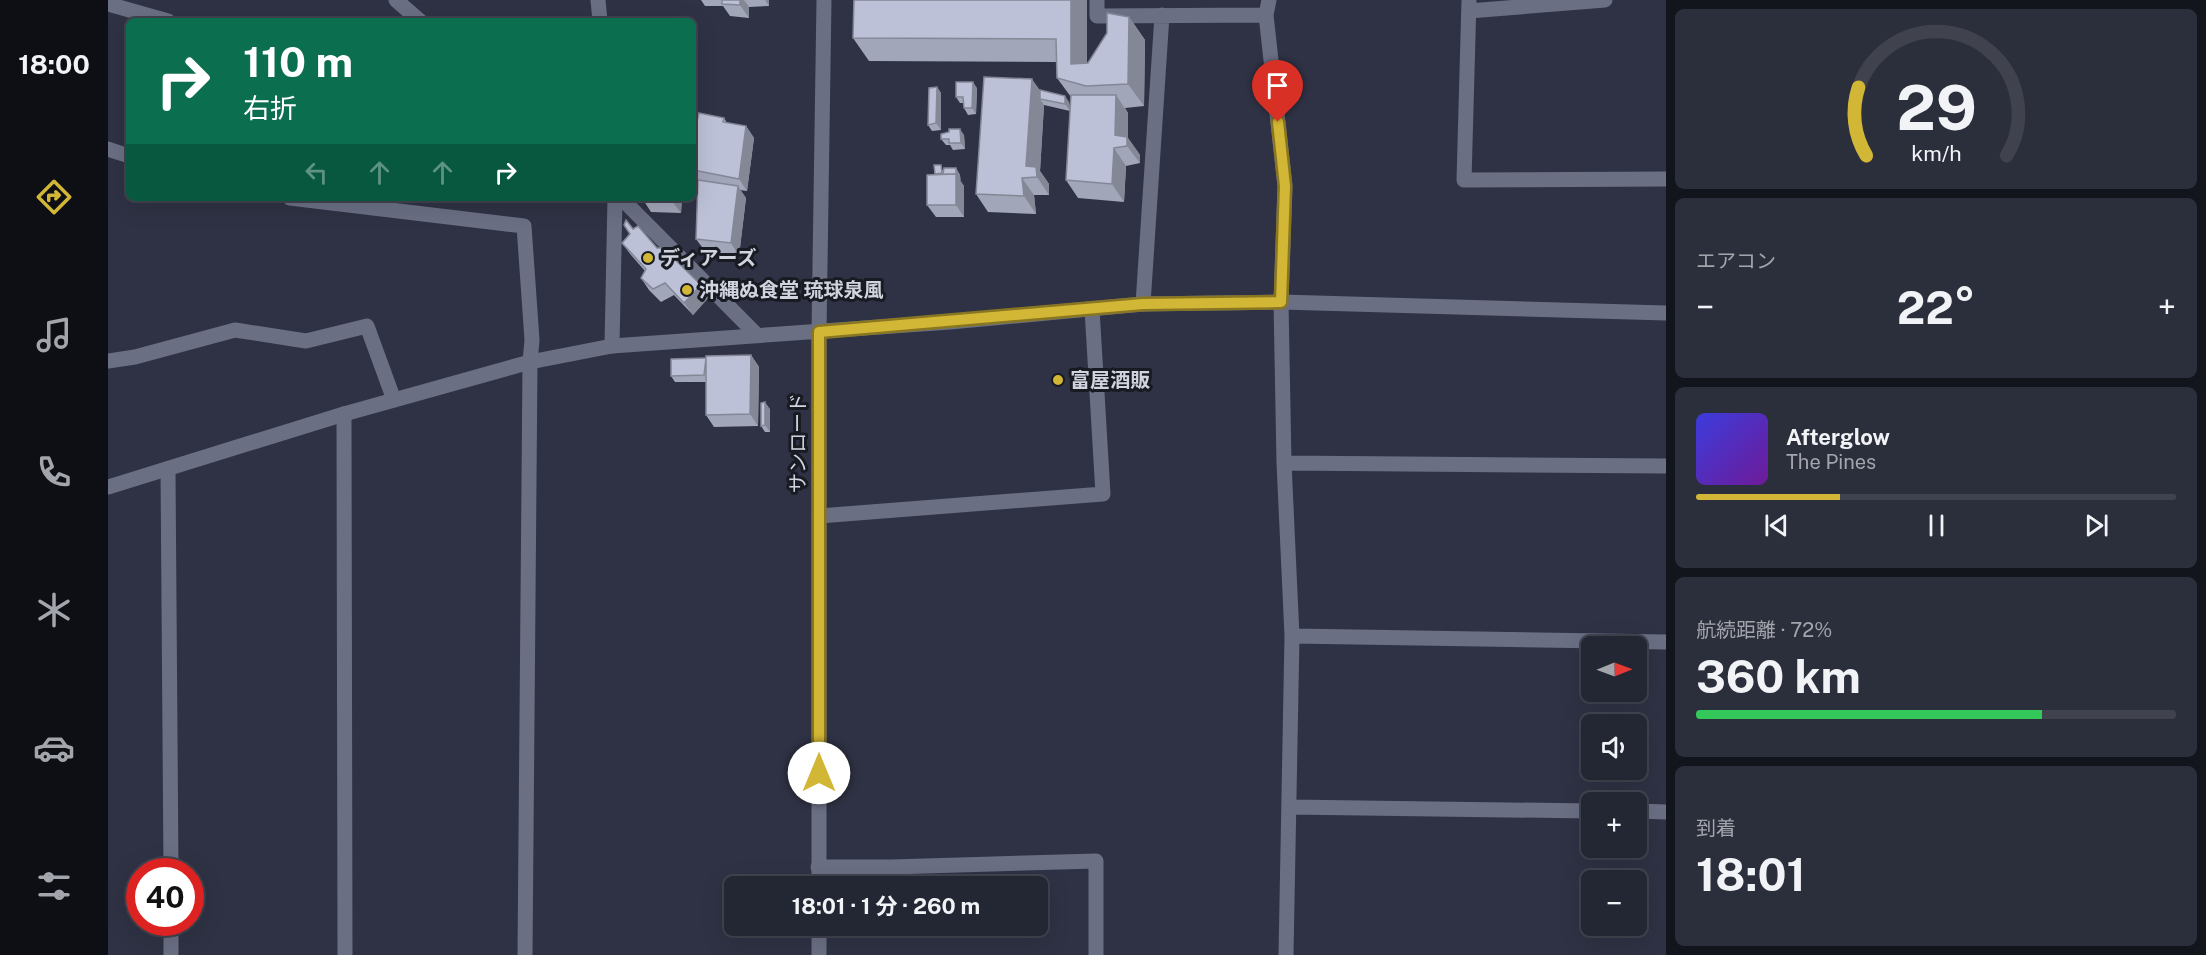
<!DOCTYPE html>
<html lang="ja">
<meta charset="utf-8">
<style>
body{margin:0;font-family:"Public Sans","Noto Sans JP",sans-serif;background:#2b2e3b;color:#f1f3f6;height:100vh;display:flex;flex-direction:column;font-size:22px;white-space:nowrap}
*{box-sizing:border-box;margin:0}
p{font-size:20px;color:#a3a5ac}
.icon{flex:none;width:33px;height:33px;fill:none;stroke:currentColor;stroke-width:2;stroke-linecap:round;stroke-linejoin:round}
.map{position:relative;flex:1;overflow:hidden}
.side{display:flex;flex-direction:column;gap:9px;padding:9px;background:#13151c;width:540px}
.side>*{flex:none}
.hud{position:absolute;left:18px;top:18px;width:570px;height:183px;border-radius:9px;box-shadow:0 6px 24px #0002,0 0 0 2px #40434e;background:#0b6e4f;color:#fff;overflow:hidden}
.needle{width:39px;rotate:89deg}
.fabs{position:absolute;left:1473px;top:636px;display:grid;gap:12px}
.fabs a{display:grid;place-items:center;width:66px;height:66px;border-radius:9px;background:#232633;box-shadow:0 6px 24px #0002,0 0 0 2px #40434e;font-size:30px}
.speed{position:absolute;left:18px;top:858px;display:flex;gap:12px;font-size:30px;font-weight:700;text-align:center}
.speed>*{display:grid;place-content:center;width:78px;height:78px;border-radius:50%;background:#232633;box-shadow:0 6px 24px #0002,0 0 0 2px #40434e;line-height:1}
.speed .limit{border:9px solid #d22;background:#fff;color:#111}
.pin{position:absolute;display:grid;place-items:center;width:51px;height:51px;color:#fff;margin:-62px -26px;border-radius:50% 50% 50% 0;rotate:-45deg;box-shadow:0 0 6px #0007}
.pin .icon{rotate:45deg}
.me{position:absolute;width:66px;margin:-33px;rotate:0deg;stroke-linejoin:round;filter:drop-shadow(0 0 4px #0008)}
.turn{display:flex;align-items:center;gap:21px;height:126px;padding:0 18px;font-size:27px}
.turn .icon{width:78px;height:78px;stroke-width:2.5}
.turn b{display:block;font-size:42px;line-height:51px}
.lanes{display:flex;align-items:center;height:57px;padding:0 18px;background:#0003;justify-content:center;gap:30px;direction:ltr}
.lanes .off{opacity:.35}
.big{font-size:45px;font-weight:700;line-height:1.1}
.side .tile{flex:1;display:flex;flex-direction:column;justify-content:center;gap:9px;min-width:0;padding:0 21px;border-radius:9px;background:#2b2e3b}
.side .dial{align-items:center;gap:0}
.dial svg{height:156px;overflow:visible;fill:none;stroke:#40434e;stroke-width:7;stroke-linecap:round;text-anchor:middle}
.dial text{fill:#f1f3f6;stroke:none}
.song{display:flex;align-items:center;gap:18px}
.cover{width:72px;height:72px;border-radius:9px;background:linear-gradient(135deg,hsl(240 70% 55%),hsl(280 70% 35%))}
.played{height:6px;border-radius:3px;background:linear-gradient(90deg,#d2b635 30%,#40434e 30%)}
.keys{display:flex;justify-content:space-around;direction:ltr}
.heat{display:flex;justify-content:space-between;align-items:center;font-size:33px;direction:ltr}
.charge{height:9px;border-radius:4px;background:linear-gradient(90deg,#34c759 72%,#40434e 0)}
.trip{position:absolute;left:616px;top:876px;width:324px;height:60px;border-radius:9px;background:#232633;box-shadow:0 6px 24px #0002,0 0 0 2px #40434e;font-weight:700;line-height:60px;text-align:center}
main{display:flex;flex:1;min-height:0}
.tabs{display:flex;flex-direction:column;width:108px;justify-content:space-around;align-items:center;background:#0e0f14;color:#a3a5ac}
.tabs .icon{width:42px;height:42px}
.tabs .on{color:#d2b635}
.tabs b{font-size:27px;color:#f1f3f6}
.map>svg:first-child{display:block}
.lines{fill:none;stroke-linecap:round;stroke-linejoin:round}
.minor{stroke:#6b6f84;stroke-width:15}
.tertiary{stroke:#6b6f84;stroke-width:15}
.wall{fill:#a2a6b9}
.shaded-wall{fill:#848796}
.building{fill:#bcc1d7;stroke:#848796;stroke-width:1.5}
.route-casing{stroke:#887622;stroke-width:15}
.route{stroke:#d2b635;stroke-width:10}
.poi-dot{fill:#d2b635;stroke:#191b23;stroke-width:2}
.labels{text-anchor:middle;dominant-baseline:central;stroke-width:6;stroke-linejoin:round;paint-order:stroke}
.poi-label{font-size:20px;font-weight:bold;fill:#d1d3df;stroke:#191b23;text-anchor:start}
.street-label{font-size:20px;fill:#d1d3df;stroke:#191b23}
</style>
<main>
<nav class="tabs">
<b>18:00</b>
<svg class="icon on" aria-label="directions" viewBox="0 0 24 24"><path d="M12 3l9 9-9 9-9-9zM9 14v-3h6M13 9l2 2-2 2"/></svg>
<svg class="icon" aria-label="music" viewBox="0 0 24 24"><path d="M9 18V5l10-2v13"/><circle cx="6" cy="18" r="3"/><circle cx="16" cy="16" r="3"/></svg>
<svg class="icon" aria-label="phone" viewBox="0 0 24 24"><path d="M5 4h4l2 5-3 2q2 4 5 5l2-3 5 2v4C11 20 4 13 5 4z"/></svg>
<svg class="icon" aria-label="climate" viewBox="0 0 24 24"><path d="M12 3v18M4 7l16 10M4 17L20 7"/></svg>
<svg class="icon" aria-label="car" viewBox="0 0 24 24"><path d="M5 17H2v-5l4-1 3-4h7l3 4 3 1v5h-3M9 17h6M6 11h13"/><circle cx="7" cy="17" r="2"/><circle cx="17" cy="17" r="2"/></svg>
<svg class="icon" aria-label="filters" viewBox="0 0 24 24"><path d="M4 7h16M4 17h16"/><circle cx="9" cy="7" r="2"/><circle cx="15" cy="17" r="2"/></svg>
</nav>
<div class="map">
<svg width="1558" height="955" viewBox="0 0 1558 955">
<rect width="100%" height="100%" fill="#2f3244"/>
<g class="lines">
<path class="minor" d="M 288,0 L 312,21
M 490,0 L 492,21
M 989,0 L 989,16 L 1158,15
M 1161,0 L 1158,15 L 1177,186 L 1173,302 L 1176,463 L 1184,636 L 1178,955
M 1361,0 L 1356,180 L 1558,179
M 0,4 L 60,21
M 1361,11 L 1497,0
M 0,149 L 21,156
M 182,198 L 416,226 L 424,340 L 422,362 L 417,955
M 513,198 L 649,335
M 1035,304 L 1054,15
M 504,346 L 507,198
M 0,361 L 27,357 L 127,330 L 198,341 L 259,326 L 286,400
M 236,414 L 237,955
M 1176,463 L 1558,466
M 60,469 L 63,872
M 711,516 L 995,494 L 984,309
M 1184,636 L 1558,642
M 1181,807 L 1484,811
M 1528,811 L 1558,812
M 710,867 L 783,867 L 988,861 L 988,955
M 63,922 L 63,955"/>
<path class="tertiary" d="M 0,487 L 236,414 L 422,362 L 504,346 L 842,322 L 1035,304 L 1173,302 L 1558,313
M 711,886 L 711,332 L 716,0
M 711,926 L 711,955"/>
</g>
<path class="wall" d="M 593,0 L 661,0 L 661,6 L 641,7 L 641,18 L 622,16 L 615,6 L 597,6 Z
M 746,0 L 979,0 L 979,63 L 1021,17 L 1037,40 L 1036,106 L 1017,108 L 1020,113 L 1020,138 L 1032,155 L 1032,163 L 1018,166 L 1016,202 L 970,198 L 958,180 L 962,111 L 936,105 L 932,171 L 941,184 L 941,195 L 926,195 L 928,214 L 880,212 L 868,194 L 932,90 L 961,102 L 962,110 L 963,97 L 949,78 L 949,62 L 761,61 L 745,38 Z
M 829,87 L 833,93 L 833,130 L 824,131 L 820,125 Z
M 869,88 L 868,114 L 860,115 L 856,108 L 856,103 L 852,103 L 848,97 Z
M 616,118 L 619,123 L 638,126 L 646,138 L 639,191 L 632,190 L 638,198 L 631,256 L 597,251 L 588,239 L 590,181 L 585,180 L 585,137 Z
M 841,132 L 856,135 L 857,149 L 845,150 L 842,145 L 838,145 L 833,139 Z
M 848,168 L 852,175 L 852,181 L 856,186 L 856,217 L 828,217 L 819,205 L 828,175 L 827,174 L 836,169 Z
M 534,198 L 574,198 L 573,213 L 543,212 Z
M 525,229 L 593,285 L 601,297 L 585,315 L 566,295 L 553,302 L 541,290 L 533,278 L 537,271 L 523,255 L 514,243 Z
M 643,355 L 651,367 L 650,426 L 606,427 L 598,415 L 598,382 L 567,382 L 563,376 L 598,358 Z
M 662,409 L 662,432 L 657,432 L 653,426 Z"/>
<path class="shaded-wall" d="M 632,0 L 636,0 L 641,7 L 641,18 L 632,5 Z
M 657,0 L 661,0 L 661,6 Z
M 963,0 L 979,0 L 979,87 L 963,64 Z
M 1021,17 L 1037,40 L 1036,106 L 1020,84 Z
M 924,79 L 936,96 L 932,99 L 936,105 L 932,171 L 941,184 L 941,195 L 929,177 L 918,166 Z
M 865,82 L 869,88 L 868,114 L 864,108 Z
M 829,87 L 833,93 L 833,130 L 828,123 Z
M 1008,95 L 1020,113 L 1020,138 L 1032,155 L 1032,163 L 1019,146 L 1007,135 Z
M 957,96 L 961,102 L 962,111 L 957,104 Z
M 638,126 L 646,138 L 639,191 L 631,179 Z
M 852,129 L 856,135 L 857,149 L 853,143 Z
M 1006,148 L 1018,166 L 1016,202 L 1004,184 Z
M 848,168 L 852,175 L 853,181 L 848,175 Z
M 848,174 L 856,186 L 856,217 L 848,205 Z
M 914,178 L 926,195 L 928,214 L 916,196 Z
M 630,186 L 638,198 L 631,256 L 623,243 Z
M 565,198 L 574,198 L 573,213 L 564,201 Z
M 593,285 L 601,297 L 585,315 L 576,303 Z
M 643,355 L 651,367 L 650,426 L 642,414 Z
M 657,402 L 662,409 L 662,432 L 657,425 Z"/>
<path class="building" d="M 614,0 L 632,0 L 632,5 L 614,4 Z
M 746,0 L 963,0 L 963,64 L 980,63 L 999,33 L 999,13 L 1021,17 L 1020,84 L 978,86 L 949,78 L 948,39 L 745,38 Z
M 876,77 L 924,79 L 918,166 L 928,167 L 929,177 L 914,178 L 916,196 L 868,194 Z
M 848,82 L 865,82 L 864,108 L 856,108 L 855,97 L 848,97 Z
M 829,87 L 828,123 L 820,125 L 821,88 Z
M 932,90 L 957,96 L 957,104 L 932,99 Z
M 963,95 L 1008,95 L 1007,135 L 1019,137 L 1019,146 L 1006,148 L 1004,184 L 958,180 Z
M 591,113 L 616,118 L 615,122 L 638,126 L 631,179 L 585,170 L 585,137 Z
M 841,129 L 852,129 L 853,143 L 841,143 L 841,139 L 833,139 L 833,134 L 841,132 Z
M 826,165 L 833,165 L 834,173 L 827,174 Z
M 836,168 L 848,168 L 848,175 L 848,174 L 835,174 Z
M 848,174 L 848,205 L 819,205 L 819,175 Z
M 590,180 L 630,186 L 623,243 L 588,239 Z
M 534,198 L 565,198 L 564,201 L 535,200 Z
M 518,220 L 525,229 L 530,226 L 549,248 L 555,248 L 593,285 L 576,303 L 557,283 L 545,289 L 533,278 L 538,269 L 514,243 L 522,234 L 516,225 Z
M 643,355 L 642,414 L 598,415 L 598,356 Z
M 598,358 L 596,375 L 563,376 L 563,359 Z
M 657,402 L 657,425 L 653,426 L 653,403 Z"/>
<g class="lines">
<defs>
<path id="route" d="M 711,773 L 711,332 L 1035,304 L 1173,302 L 1177,186 L 1170,122"/>
</defs>
<use href="#route" class="route-casing"/>
<use href="#route" class="route"/>
</g>
<g class="poi-dot">
<circle cx="540" cy="258" r="6"/>
<circle cx="579" cy="290" r="6"/>
<circle cx="950" cy="380" r="6"/>
</g>
<g class="labels">
<g class="poi-label">
<text x="552" y="258">ディアーズ</text>
<text x="591" y="290">沖縄ぬ食堂 琉球泉風</text>
<text x="962" y="380">富屋酒販</text>
</g>
<g class="street-label">
<text transform="translate(690 443) rotate(-90)">サンロード</text>
</g>
</g>
</svg>
<div class="fabs">
<a><svg class="needle" viewBox="-14 -14 28 28"><path d="M0-13l5 13h-10z" fill="#e53935"/><path d="M0 13l5-13h-10z" fill="#a3a5ac"/></svg></a>
<a><svg class="icon" aria-label="sound" viewBox="0 0 24 24"><path d="M4 9h4l5-4v14l-5-4H4zM17 9q2 3 0 6"/></svg></a>
<a>+</a>
<a>−</a>
</div>
<div class="speed"><div class="limit">40</div></div>
<div class="pin" style="left:1170px;top:122px;background:#d93025"><svg class="icon" aria-label="arrive" viewBox="0 0 24 24"><path d="M6 21V4h12l-3 4 3 4H6"/></svg></div>
<svg class="me" style="left:711px;top:773px" viewBox="-20 -20 40 40"><circle r="19" fill="#fff"/><path d="M0-13L10 11 0 6-10 11z" fill="#d2b635"/></svg>
<div class="trip">18:01 · 1 分 · 260 m</div>
<div class="hud">
<div class="turn"><svg class="icon" aria-label="right" viewBox="0 0 24 24"><path d="M7 20v-9h11M14 6l5 5-5 5"/></svg><div><b>110 m</b>右折</div></div>
<div class="lanes"><svg class="icon off" aria-label="left" viewBox="0 0 24 24"><path d="M17 20v-9H6M10 6l-5 5 5 5"/></svg><svg class="icon off" aria-label="ahead" viewBox="0 0 24 24"><path d="M12 20V5M6 11l6-6 6 6"/></svg><svg class="icon off" aria-label="ahead" viewBox="0 0 24 24"><path d="M12 20V5M6 11l6-6 6 6"/></svg><svg class="icon" aria-label="right" viewBox="0 0 24 24"><path d="M7 20v-9h11M14 6l5 5-5 5"/></svg></div>
</div>
</div>
<section class="side">
<div class="tile dial"><svg viewBox="0 0 100 80">
<path d="M14 69A42 42 0 1 1 86 69"/>
<path d="M14 69A42 42 0 0 1 10 34" stroke="#d2b635"/>
<text x="50" y="56" font-size="32" font-weight="700">29</text>
<text x="50" y="72" font-size="11">km/h</text>
</svg></div>
<div class="tile"><p>エアコン</p>
<div class="heat"><a>−</a><b class="big">22°</b><a>+</a></div>
</div>
<div class="tile">
<div class="song"><i class="cover"></i><div><b>Afterglow</b><p>The Pines</p></div></div>
<div class="played"></div>
<div class="keys"><svg class="icon" aria-label="previous" viewBox="0 0 24 24"><path d="M18 5L8 12l10 7zM5 5v14"/></svg><svg class="icon" aria-label="pause" viewBox="0 0 24 24"><path d="M8 5v14M16 5v14"/></svg><svg class="icon" aria-label="next" viewBox="0 0 24 24"><path d="M6 5l10 7-10 7zM19 5v14"/></svg></div>
</div>
<div class="tile"><p>航続距離 · 72%</p><b class="big">360 km</b><div class="charge"></div></div>
<div class="tile"><p>到着</p><b class="big">18:01</b></div>
</section>
</main>
